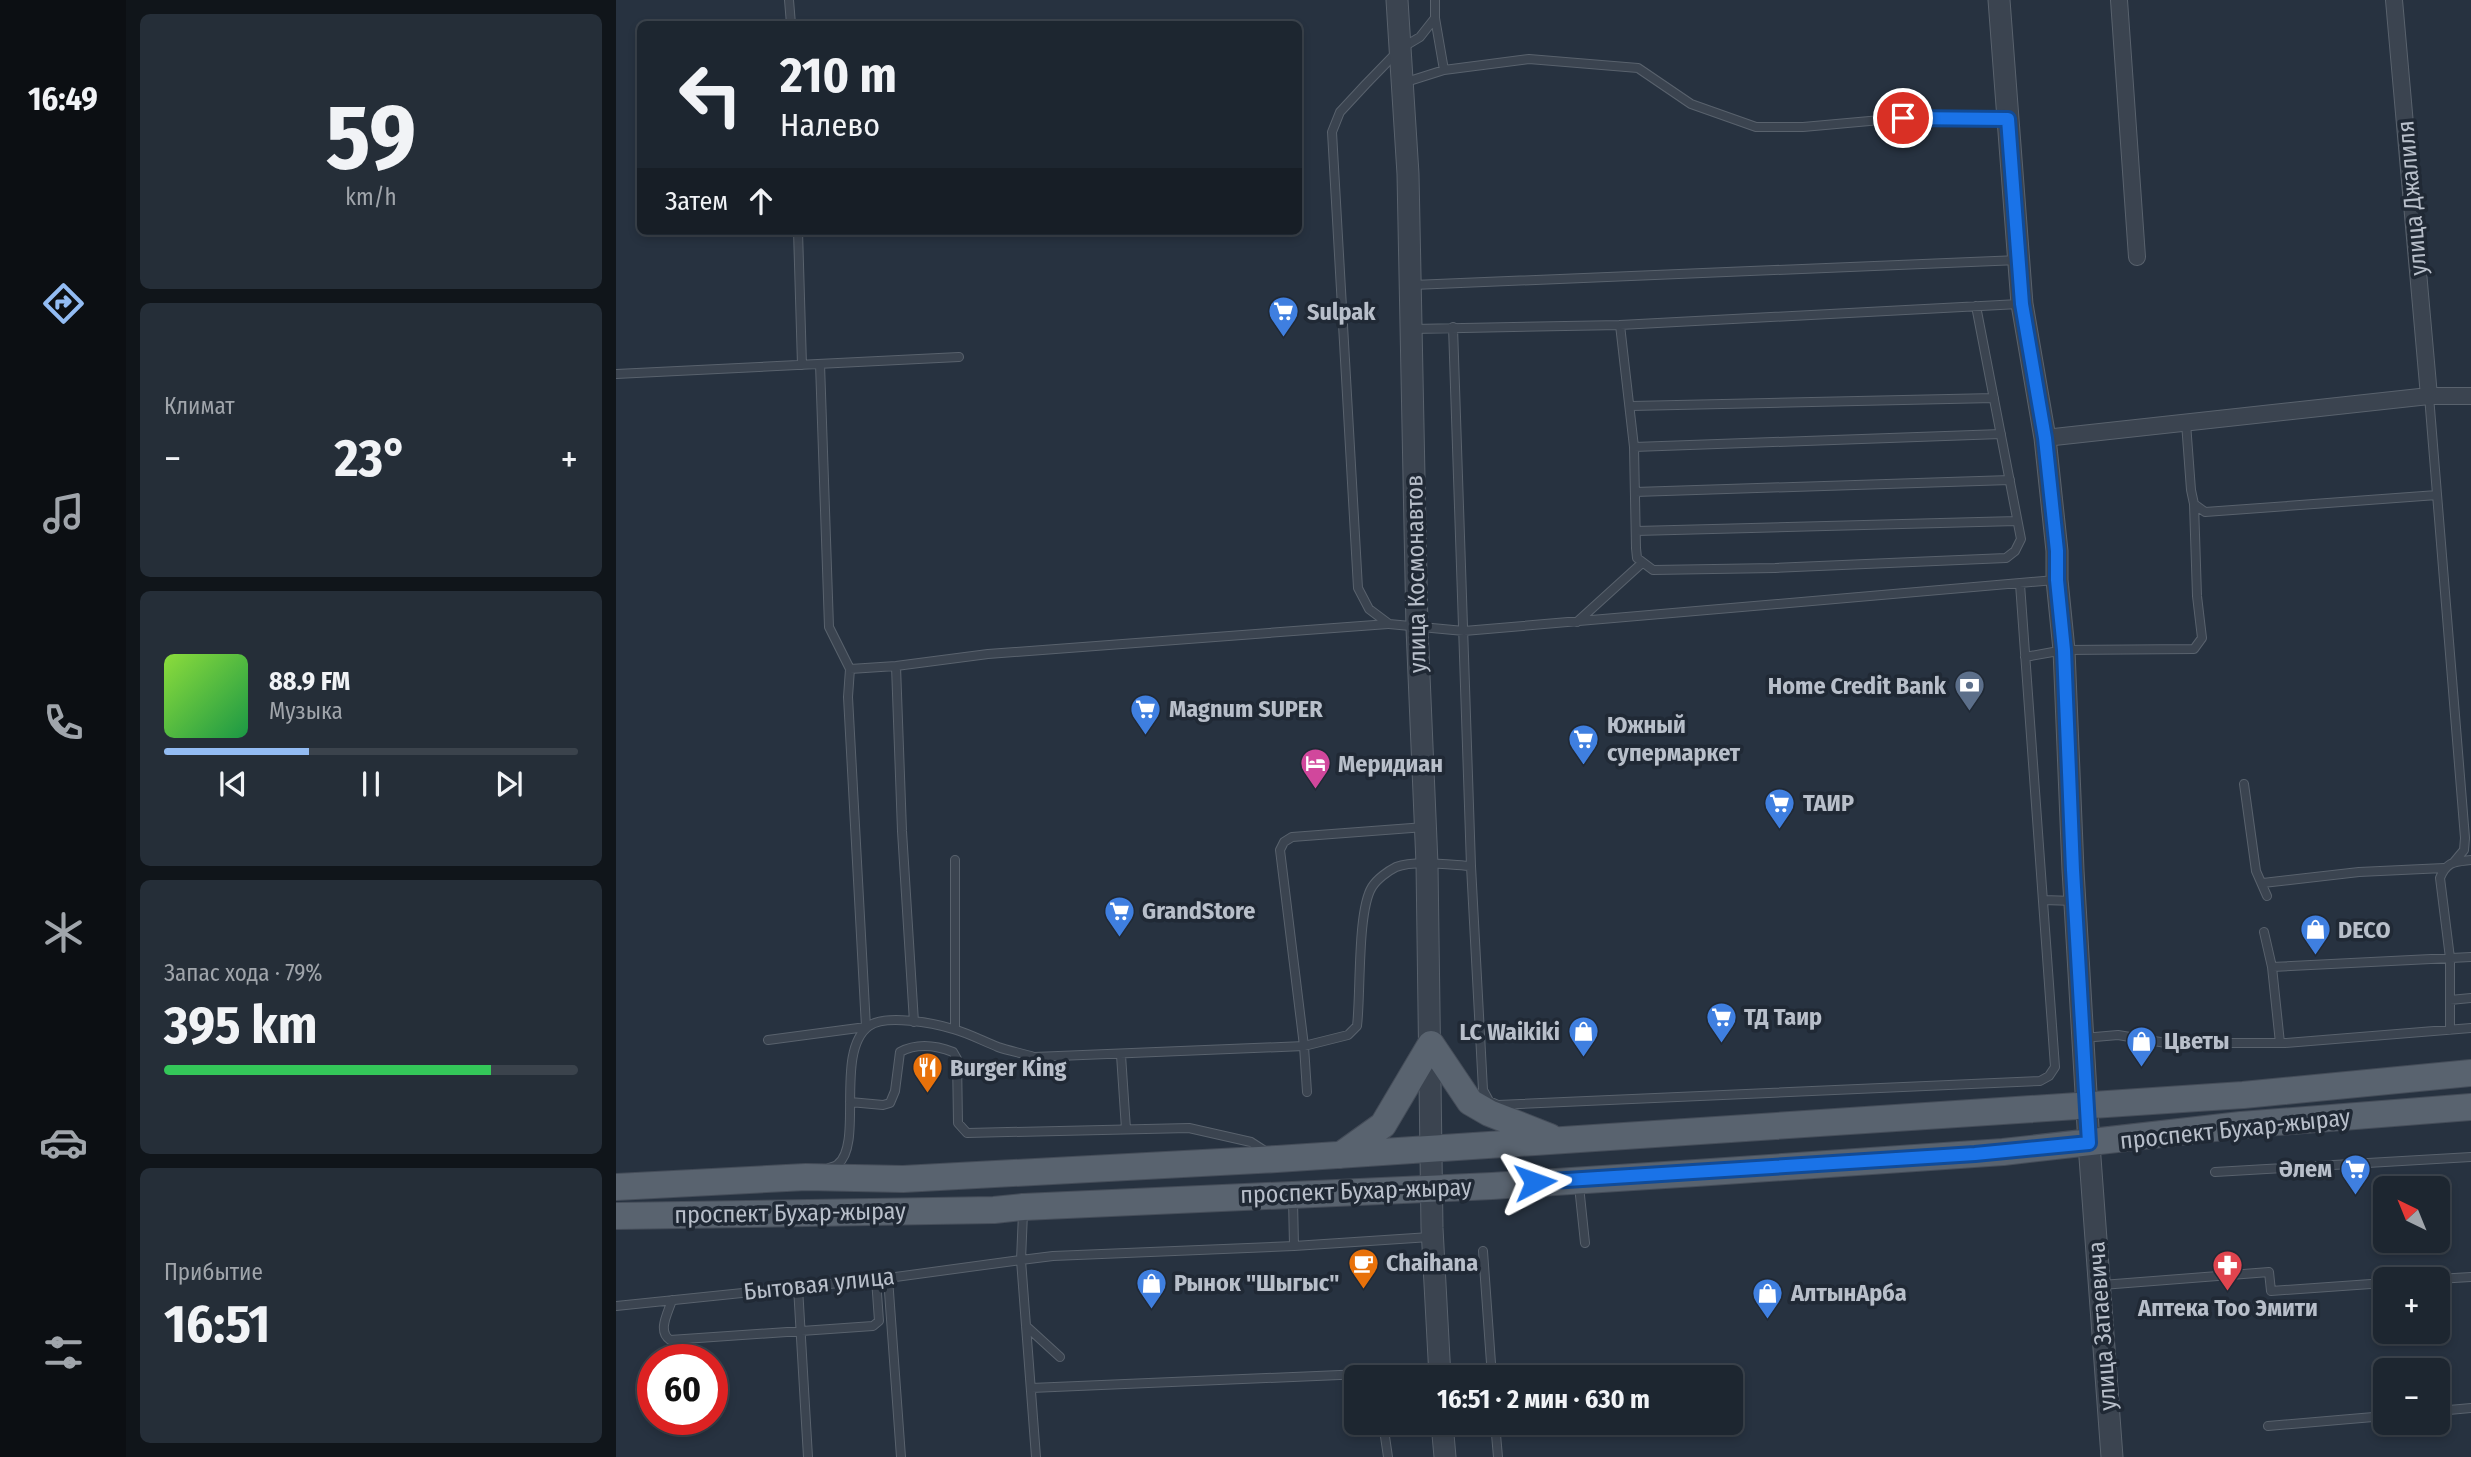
<!DOCTYPE html>
<html lang="ru">
<meta charset="utf-8">
<style>
body{margin:0;font-family:"Fira Sans Condensed",sans-serif;background:#252e38;color:#f1f3f6;height:100vh;display:flex;flex-direction:column;font-size:26px;white-space:nowrap}
*{box-sizing:border-box;margin:0}
p{font-size:23px;color:#a0a5ab}
.icon{flex:none;width:38px;height:38px;fill:none;stroke:currentColor;stroke-width:2;stroke-linecap:round;stroke-linejoin:round}
.map{position:relative;flex:1;overflow:hidden}
.sheet{display:flex;flex-direction:column;gap:14px;padding:14px;background:#10151a;width:490px}
.sheet>*{flex:none}
.hud{position:absolute;left:21px;top:21px;width:665px;height:214px;border-radius:10px;box-shadow:0 4px 10px #0003,0 0 0 2px #3b434c;background:#1d2630;color:#f1f3f6;overflow:hidden}
.needle{width:46px;rotate:317deg}
.controls{position:absolute;left:1757px;top:1176px;display:grid;gap:14px}
.controls a{display:grid;place-items:center;width:77px;height:77px;border-radius:10px;background:#1d2630;box-shadow:0 4px 10px #0003,0 0 0 2px #3b434c;font-size:35px}
.speed{position:absolute;left:21px;top:1344px;display:flex;gap:14px;font-size:35px;font-weight:700;text-align:center}
.speed>*{display:grid;place-content:center;width:91px;height:91px;border-radius:50%;background:#1d2630;box-shadow:0 4px 10px #0003,0 0 0 2px #3b434c;line-height:1}
.speed .limit{border:10px solid #d22;background:#fff;color:#111}
.pin{position:absolute;display:grid;place-items:center;width:60px;height:60px;color:#fff;margin:-30px;border:4px solid #fff;border-radius:50%;box-shadow:0 2px 7px #0007}
.me{position:absolute;width:77px;margin:-38px;rotate:86deg;stroke-linejoin:round;filter:drop-shadow(0 0 5px #0008)}
.turn{display:flex;align-items:center;gap:24px;height:147px;padding:0 28px;font-size:32px}
.turn .icon{width:91px;height:91px;stroke-width:2.5}
.turn b{display:block;font-size:49px;line-height:60px}
.then{display:flex;align-items:center;height:66px;padding:0 28px;background:#0003;gap:14px;font-size:26px}
.big{font-size:52px;font-weight:700;line-height:1.1}
.sheet .tile{flex:1;display:flex;flex-direction:column;justify-content:center;gap:10px;min-width:0;padding:0 24px;border-radius:10px;background:#252e38}
.sheet .dial{align-items:center;gap:0}
.dial b{font-size:91px;line-height:1}
.song{display:flex;align-items:center;gap:21px}
.cover{width:84px;height:84px;border-radius:10px;background:linear-gradient(135deg,hsl(90 70% 55%),hsl(140 70% 35%))}
.played{height:7px;border-radius:4px;background:linear-gradient(90deg,#93bcf3 35%,#3b434c 35%)}
.keys{display:flex;justify-content:space-around;direction:ltr}
.heat{display:flex;justify-content:space-between;align-items:center;font-size:38px;direction:ltr}
.charge{height:10px;border-radius:5px;background:linear-gradient(90deg,#34c759 79%,#3b434c 0)}
.trip{position:absolute;left:728px;top:1365px;width:399px;height:70px;border-radius:10px;background:#1d2630;box-shadow:0 4px 10px #0003,0 0 0 2px #3b434c;font-weight:700;line-height:70px;text-align:center}
main{display:flex;flex:1;min-height:0}
.menu{display:flex;flex-direction:column;width:126px;justify-content:space-around;align-items:center;background:#0c0f13;color:#a0a5ab}
.menu .icon{width:49px;height:49px}
.menu .active{color:#93bcf3}
.menu b{font-size:32px;color:#f1f3f6}
.map>svg:first-child{display:block}
.lines{fill:none;stroke-linecap:round;stroke-linejoin:round}
.service-casing{stroke:#59626d;stroke-width:10}
.minor-casing{stroke:#59626d;stroke-width:18}
.tertiary-casing{stroke:#59626d;stroke-width:23}
.primary-casing{stroke:#454d59;stroke-width:28}
.service{stroke:#3b4450;stroke-width:8}
.minor{stroke:#3b4450;stroke-width:16}
.tertiary{stroke:#3b4450;stroke-width:21}
.primary{stroke:#59636f;stroke-width:26}
.route-casing{stroke:#114b97;stroke-width:18}
.route{stroke:#1a73e8;stroke-width:12}
.labels{text-anchor:middle;dominant-baseline:central;stroke-width:7;stroke-linejoin:round;paint-order:stroke}
.street-label{font-size:24px;fill:#b8bfca;stroke:#202935}
.poi-label{font-size:24px;font-weight:bold;fill:#b8bfca;stroke:#202935;text-anchor:start}
</style>
<main>
<nav class="menu">
<b>16:49</b>
<svg class="icon active" aria-label="directions" viewBox="0 0 24 24"><path d="M12 3l9 9-9 9-9-9zM9 14v-3h6M13 9l2 2-2 2"/></svg>
<svg class="icon" aria-label="music" viewBox="0 0 24 24"><path d="M9 18V5l10-2v13"/><circle cx="6" cy="18" r="3"/><circle cx="16" cy="16" r="3"/></svg>
<svg class="icon" aria-label="phone" viewBox="0 0 24 24"><path d="M5 4h4l2 5-3 2q2 4 5 5l2-3 5 2v4C11 20 4 13 5 4z"/></svg>
<svg class="icon" aria-label="climate" viewBox="0 0 24 24"><path d="M12 3v18M4 7l16 10M4 17L20 7"/></svg>
<svg class="icon" aria-label="car" viewBox="0 0 24 24"><path d="M5 17H2v-5l4-1 3-4h7l3 4 3 1v5h-3M9 17h6M6 11h13"/><circle cx="7" cy="17" r="2"/><circle cx="17" cy="17" r="2"/></svg>
<svg class="icon" aria-label="filters" viewBox="0 0 24 24"><path d="M4 7h16M4 17h16"/><circle cx="9" cy="7" r="2"/><circle cx="15" cy="17" r="2"/></svg>
</nav>
<section class="sheet">
<div class="tile dial"><b>59</b><p>km/h</p></div>
<div class="tile"><p>Климат</p>
<div class="heat"><a>−</a><b class="big">23°</b><a>+</a></div>
</div>
<div class="tile">
<div class="song"><i class="cover"></i><div><b>88.9 FM</b><p>Музыка</p></div></div>
<div class="played"></div>
<div class="keys"><svg class="icon" aria-label="previous" viewBox="0 0 24 24"><path d="M18 5L8 12l10 7zM5 5v14"/></svg><svg class="icon" aria-label="pause" viewBox="0 0 24 24"><path d="M8 5v14M16 5v14"/></svg><svg class="icon" aria-label="next" viewBox="0 0 24 24"><path d="M6 5l10 7-10 7zM19 5v14"/></svg></div>
</div>
<div class="tile"><p>Запас хода · 79%</p><b class="big">395 km</b><div class="charge"></div></div>
<div class="tile"><p>Прибытие</p><b class="big">16:51</b></div>
</section>
<div class="map">
<svg width="1855" height="1457" viewBox="0 0 1855 1457">
<rect width="100%" height="100%" fill="#273240"/>
<g class="lines">
<defs>
<path id="service" d="M 173,0 L 175,24
M 819,0 L 819,18 L 804,37 L 784,49 L 750,84 L 724,112 L 716,132 L 742,588 L 753,609 L 773,624 L 848,631 L 1439,580
M 819,18 L 828,70
M 787,83 L 828,70 L 913,59 L 1022,68 L 1075,104 L 1140,127 L 1187,127 L 1287,118 L 1392,119
M 182,231 L 186,365
M 797,285 L 1403,260
M 1004,325 L 1018,447 L 1020,548 L 1021,558 L 1037,570 L 1159,568 L 1390,558 L 1399,551 L 1405,539 L 1360,306
M 837,327 L 855,866
M 797,329 L 1004,325 L 1403,304
M 204,364 L 213,627 L 234,669
M 0,374 L 343,357
M 1813,396 L 1849,838 L 1848,850 L 1838,862
M 1015,406 L 1378,398
M 1570,423 L 1575,490 L 1578,504 L 1589,512 L 1821,495
M 1018,447 L 1385,434
M 1019,492 L 1394,480
M 1020,531 L 1401,521
M 961,622 L 1026,563
M 1409,657 L 1448,650 L 1578,649 L 1586,638 L 1581,596 L 1578,504
M 280,666 L 286,831 L 298,1022
M 1628,784 L 1640,871 L 1651,896
M 339,860 L 339,1029
M 1647,883 L 1743,872 L 1828,868
M 1427,900 L 1459,901
M 1648,932 L 1656,967
M 1834,1000 L 1855,998
M 1834,1030 L 1834,958 L 1824,878 C 1831,861 1839,862 1855,860
M 1467,1038 L 1502,1035 L 1550,1043 L 1669,1043 L 1855,1028
M 152,1040 L 250,1027 L 232,697 L 234,669 L 280,666 L 372,654 L 772,624
M 1664,1043 L 1656,967 L 1855,957
M 505,1055 L 510,1129
M 691,1092 L 688,1046 L 664,850 L 668,842 L 676,837 L 809,827
M 234,1102 L 267,1105 L 274,1103 L 279,1091 L 284,1052 C 301,1043 319,1045 337,1052 L 341,1059 L 342,1123 L 351,1133 L 573,1128 L 635,1142 L 649,1151
M 213,1168 C 216,1167 220,1166 222,1164 C 248,1143 218,1051 253,1026 C 269,1014 318,1023 337,1029 C 352,1033 367,1041 382,1047 C 393,1051 406,1053 418,1057 L 688,1046 L 732,1035 L 741,1026 C 745,994 741,911 756,887 C 761,879 772,871 780,867 C 799,860 835,865 855,866 L 867,1090 L 873,1101 L 882,1105 L 1424,1081 L 1433,1076 L 1439,1067 L 1404,584
M 1599,1172 L 1855,1157
M 963,1186 L 969,1243
M 677,1200 L 678,1246
M 867,1251 L 876,1377
M 272,1278 L 285,1457
M 1821,1279 L 1855,1277
M 1486,1285 L 1653,1272 L 1655,1291 L 1769,1283
M 182,1287 L 192,1457
M 56,1300 C 52,1313 41,1331 54,1340 L 257,1326 L 263,1321 L 260,1279
M 0,1306 L 272,1278 L 405,1260 L 407,1213
M 410,1326 L 444,1357
M 415,1388 L 747,1374 L 758,1377
M 1822,1411 L 1855,1408
M 767,1423 L 772,1457
M 879,1423 L 882,1457
M 1652,1426 L 1769,1416
M 420,1457 L 405,1260 L 437,1256 L 678,1246 L 814,1237"/>
<path id="minor" d="M 1503,0 L 1521,257
M 1778,0 L 1813,396
M 1429,438 L 1813,396 L 1855,396"/>
<path id="tertiary" d="M 781,0 L 792,174 L 801,628 L 811,864 L 816,1228 L 824,1377
M 1383,0 L 1406,304 L 1429,438 L 1441,551 L 1441,580 L 1448,650 L 1457,870 L 1473,1144 L 1496,1457
M 826,1423 L 829,1457"/>
<path id="primary" d="M 725,1155 L 767,1125 L 815,1044 L 854,1102 L 873,1113 L 934,1137
M 0,1187 L 190,1177 L 287,1179 L 661,1159 L 1627,1095 L 1855,1073
M 0,1216 L 378,1210 L 407,1207 L 876,1186 L 1080,1173 L 1387,1152 L 1625,1125 L 1855,1107"/>
</defs>
<use href="#service" class="service-casing"/>
<use href="#minor" class="minor-casing"/>
<use href="#tertiary" class="tertiary-casing"/>
<use href="#primary" class="primary-casing"/>
<use href="#service" class="service"/>
<use href="#minor" class="minor"/>
<use href="#tertiary" class="tertiary"/>
<use href="#primary" class="primary"/>
</g>
<g class="lines">
<defs>
<path id="route" d="M 919,1182 L 1359,1154 L 1473,1143 L 1457,870 L 1448,650 L 1441,580 L 1441,551 L 1429,438 L 1406,304 L 1392,119 L 1287,118"/>
</defs>
<use href="#route" class="route-casing"/>
<use href="#route" class="route"/>
</g>
<defs>
<symbol id="supermarket-pin" viewBox="-11 -11 22 30"><path d="M0 17L-7.5 6A9.5 9.5 0 1 1 7.5 6Z" fill="#3f7fe0" stroke="#202935"/><path d="M-6-5.5h2.5l.6 2H6L4.5 2H-2.5L-4.4-4H-6ZM-1.5 3.2a1.3 1.3 0 1 0 .1 0ZM3 3.2a1.3 1.3 0 1 0 .1 0Z" fill="#fff"/></symbol>
<symbol id="bank-pin" viewBox="-11 -11 22 30"><path d="M0 17L-7.5 6A9.5 9.5 0 1 1 7.5 6Z" fill="#5c6f8a" stroke="#202935"/><path d="M-6-4H6V4H-6ZM0-2.3a2.3 2.3 0 1 0 0 4.6a2.3 2.3 0 1 0 0-4.6Z" fill="#fff"/></symbol>
<symbol id="hotel-pin" viewBox="-11 -11 22 30"><path d="M0 17L-7.5 6A9.5 9.5 0 1 1 7.5 6Z" fill="#d1479c" stroke="#202935"/><path d="M-6-4.5h1.5V1H6V5H4.5V3h-9V5H-6ZM-4 0a1.8 1.8 0 1 1 3.6 0ZM.5 0V-2.5h3Q6-2.5 6 0Z" fill="#fff"/></symbol>
<symbol id="shop-pin" viewBox="-11 -11 22 30"><path d="M0 17L-7.5 6A9.5 9.5 0 1 1 7.5 6Z" fill="#3f7fe0" stroke="#202935"/><path d="M-5-2.5h2.3a2.7 3.5 0 0 1 5.4 0H5L5.5 6h-11ZM-1.5-2.5h3a1.5 2.3 0 0 0-3 0Z" fill="#fff"/></symbol>
<symbol id="restaurant-pin" viewBox="-11 -11 22 30"><path d="M0 17L-7.5 6A9.5 9.5 0 1 1 7.5 6Z" fill="#e8710a" stroke="#202935"/><path d="M-5-6h1v4h1v-4h1v4h1v-4h1v5L-1.5 .5V6h-2V.5L-5-1ZM5-6V6H3V1.5H1.5Q1.5-4 5-6Z" fill="#fff"/></symbol>
<symbol id="cafe-pin" viewBox="-11 -11 22 30"><path d="M0 17L-7.5 6A9.5 9.5 0 1 1 7.5 6Z" fill="#e8710a" stroke="#202935"/><path d="M-5.5-4.5H6V0H3Q3 3.5 0 3.5H-2.5Q-5.5 3.5-5.5 0ZM3-3.2v2h1.7v-2ZM-6 4.5H4V6H-6Z" fill="#fff"/></symbol>
<symbol id="pharmacy-pin" viewBox="-11 -11 22 30"><path d="M0 17L-7.5 6A9.5 9.5 0 1 1 7.5 6Z" fill="#e0444e" stroke="#202935"/><path d="M-2-6h4v4h4v4h-4v4h-4v-4h-4v-4h4Z" fill="#fff"/></symbol>
</defs>
<g fill-rule="evenodd">
<use href="#supermarket-pin" x="650" y="294" width="35" height="47"/>
<use href="#bank-pin" x="1336" y="668" width="35" height="47"/>
<use href="#supermarket-pin" x="512" y="692" width="35" height="47"/>
<use href="#supermarket-pin" x="950" y="722" width="35" height="47"/>
<use href="#hotel-pin" x="682" y="746" width="35" height="47"/>
<use href="#supermarket-pin" x="1146" y="786" width="35" height="47"/>
<use href="#supermarket-pin" x="486" y="894" width="35" height="47"/>
<use href="#shop-pin" x="1682" y="912" width="35" height="47"/>
<use href="#supermarket-pin" x="1088" y="1000" width="35" height="47"/>
<use href="#shop-pin" x="950" y="1014" width="35" height="47"/>
<use href="#shop-pin" x="1508" y="1024" width="35" height="47"/>
<use href="#restaurant-pin" x="294" y="1050" width="35" height="47"/>
<use href="#supermarket-pin" x="1722" y="1152" width="35" height="47"/>
<use href="#cafe-pin" x="730" y="1246" width="35" height="47"/>
<use href="#pharmacy-pin" x="1594" y="1248" width="35" height="47"/>
<use href="#shop-pin" x="518" y="1266" width="35" height="47"/>
<use href="#shop-pin" x="1134" y="1276" width="35" height="47"/>
</g>
<g class="labels">
<g class="street-label">
<text transform="translate(1796 198) rotate(-95)">улица Джалиля</text>
<text transform="translate(800 574) rotate(-91)">улица Космонавтов</text>
<text transform="translate(1619 1129) rotate(-6)">проспект Бухар-жырау</text>
<text transform="translate(740 1191) rotate(-2)">проспект Бухар-жырау</text>
<text transform="translate(174 1213) rotate(-1)">проспект Бухар-жырау</text>
<text transform="translate(203 1284) rotate(-6)">Бытовая улица</text>
<text transform="translate(1486 1326) rotate(-94)">улица Затаевича</text>
</g>
<g class="poi-label">
<text x="691" y="312">Sulpak</text>
<text x="1330" y="686" text-anchor="end">Home Credit Bank</text>
<text x="553" y="709">Magnum SUPER</text>
<text x="991" y="725">Южный<tspan x="991" dy="28">супермаркет</tspan></text>
<text x="722" y="764">Меридиан</text>
<text x="1187" y="803">ТАИР</text>
<text x="526" y="911">GrandStore</text>
<text x="1722" y="930">DECO</text>
<text x="1128" y="1017">ТД Таир</text>
<text x="944" y="1032" text-anchor="end">LC Waikiki</text>
<text x="1548" y="1041">Цветы</text>
<text x="334" y="1068">Burger King</text>
<text x="1716" y="1169" text-anchor="end">Әлем</text>
<text x="770" y="1263">Chaihana</text>
<text x="558" y="1283">Рынок "Шыгыс"</text>
<text x="1175" y="1293">АлтынАрба</text>
<text x="1612" y="1308" text-anchor="middle">Аптека Тоо Эмити</text>
</g>
</g>
</svg>
<div class="controls">
<a><svg class="needle" viewBox="-14 -14 28 28"><path d="M0-13l5 13h-10z" fill="#e53935"/><path d="M0 13l5-13h-10z" fill="#a0a5ab"/></svg></a>
<a>+</a>
<a>−</a>
</div>
<div class="speed"><div class="limit">60</div></div>
<div class="pin" style="left:1287px;top:118px;background:#d93025"><svg class="icon" aria-label="arrive" viewBox="0 0 24 24"><path d="M6 21V4h12l-3 4 3 4H6"/></svg></div>
<svg class="me" style="left:919px;top:1182px" viewBox="-20 -20 40 40"><path d="M0-17L14 15 0 8-14 15z" fill="#1a73e8" stroke="#fff" stroke-width="4"/></svg>
<div class="trip">16:51 · 2 мин · 630 m</div>
<div class="hud">
<div class="turn"><svg class="icon" aria-label="left" viewBox="0 0 24 24"><path d="M17 20v-9H6M10 6l-5 5 5 5"/></svg><div><b>210 m</b>Налево</div></div>
<div class="then">Затем<svg class="icon" aria-label="ahead" viewBox="0 0 24 24"><path d="M12 20V5M6 11l6-6 6 6"/></svg></div>
</div>
</div>
</main>
